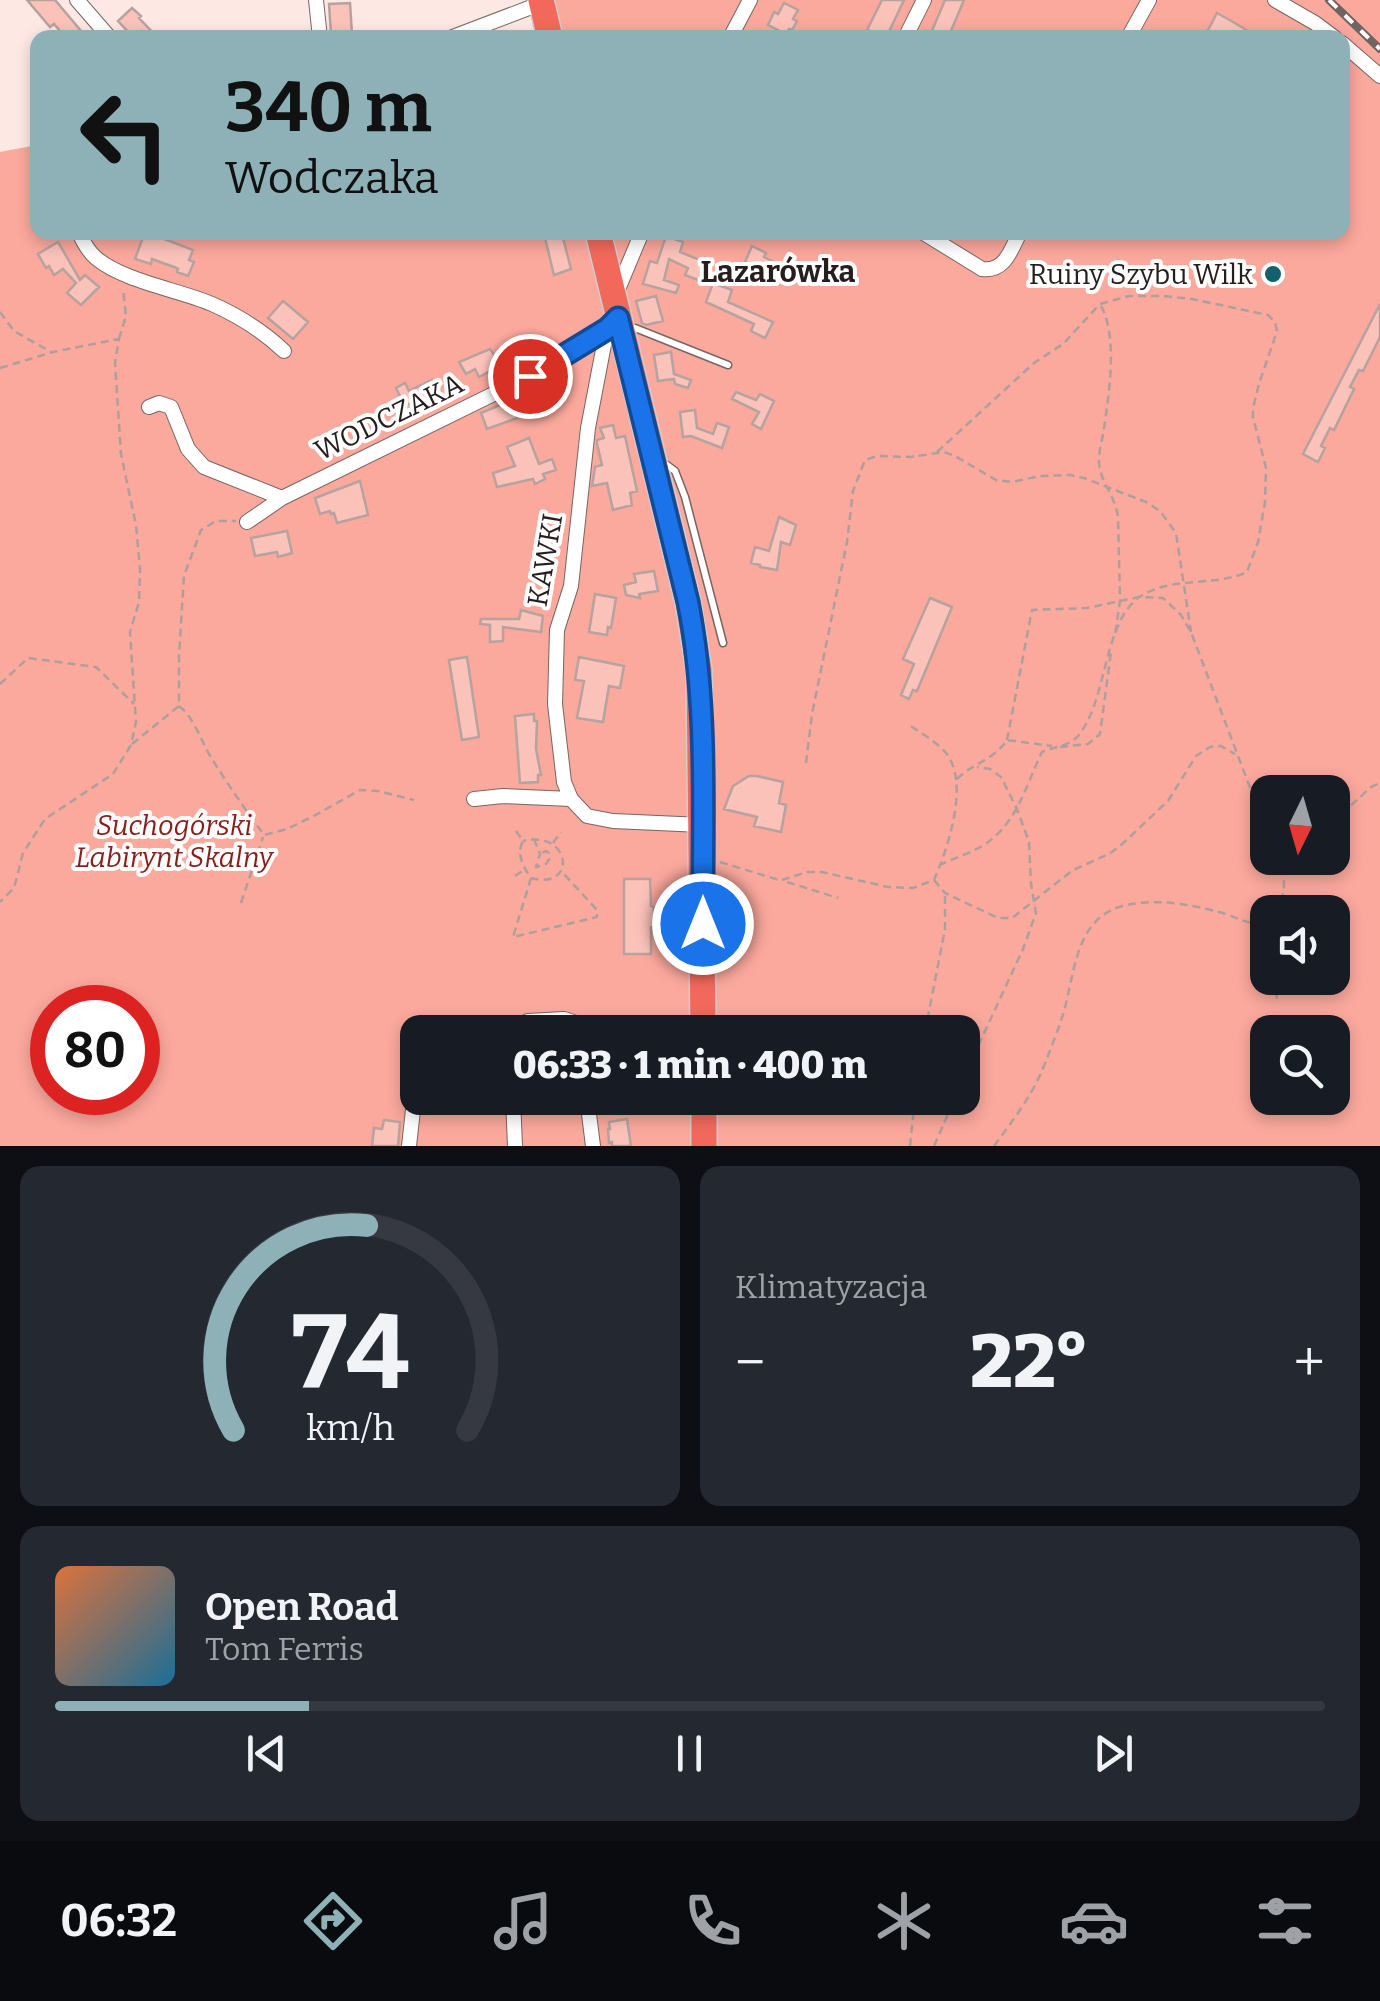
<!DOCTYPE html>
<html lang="pl">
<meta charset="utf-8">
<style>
body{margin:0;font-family:Bitter,serif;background:#242831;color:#f1f3f6;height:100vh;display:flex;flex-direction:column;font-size:38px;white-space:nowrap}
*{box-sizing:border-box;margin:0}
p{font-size:32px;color:#9ea1a6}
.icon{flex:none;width:55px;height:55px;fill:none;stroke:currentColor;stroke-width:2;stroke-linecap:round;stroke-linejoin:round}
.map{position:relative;height:1146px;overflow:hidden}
.sheet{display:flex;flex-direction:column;gap:20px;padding:20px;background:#0d0f14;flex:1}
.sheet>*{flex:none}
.guide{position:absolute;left:30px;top:30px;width:1320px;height:210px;border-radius:20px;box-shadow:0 5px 15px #0003;background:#8db1b7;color:#111;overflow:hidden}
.needle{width:65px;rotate:185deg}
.buttons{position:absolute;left:1250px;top:775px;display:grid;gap:20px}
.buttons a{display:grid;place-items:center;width:100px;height:100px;border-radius:20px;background:#171b24;box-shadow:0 5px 15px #0003;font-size:50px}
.speed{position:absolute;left:30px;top:985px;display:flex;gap:20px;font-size:50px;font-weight:700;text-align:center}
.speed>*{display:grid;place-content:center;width:130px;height:130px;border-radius:50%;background:#171b24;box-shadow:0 5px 15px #0003;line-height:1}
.speed .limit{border:15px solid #d22;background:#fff;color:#111}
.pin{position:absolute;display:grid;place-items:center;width:85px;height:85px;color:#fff;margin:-42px;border:5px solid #fff;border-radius:50%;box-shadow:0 2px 10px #0007}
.me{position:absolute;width:110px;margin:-55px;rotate:0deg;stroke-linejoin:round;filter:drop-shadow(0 0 8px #0008)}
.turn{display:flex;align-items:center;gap:35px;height:210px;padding:0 30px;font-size:45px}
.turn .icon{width:130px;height:130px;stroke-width:2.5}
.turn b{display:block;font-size:70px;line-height:85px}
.big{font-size:75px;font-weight:800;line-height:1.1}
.sheet .tile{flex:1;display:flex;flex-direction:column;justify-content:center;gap:15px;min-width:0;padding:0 35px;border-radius:20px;background:#242831}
.sheet .dial{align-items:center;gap:0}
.dial svg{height:260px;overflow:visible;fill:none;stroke:#363941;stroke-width:7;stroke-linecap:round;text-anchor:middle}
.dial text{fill:#f1f3f6;stroke:none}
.song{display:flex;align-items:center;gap:30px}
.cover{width:120px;height:120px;border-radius:15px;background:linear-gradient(135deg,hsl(20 70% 55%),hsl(200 70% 35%))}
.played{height:10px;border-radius:5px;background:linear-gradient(90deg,#8db1b7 20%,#363941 20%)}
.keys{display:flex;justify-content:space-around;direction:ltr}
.heat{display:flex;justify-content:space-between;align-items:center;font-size:55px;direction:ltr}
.sheet .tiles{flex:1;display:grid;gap:20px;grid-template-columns:1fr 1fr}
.tile:last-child{grid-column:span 2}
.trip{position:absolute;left:400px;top:1015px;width:580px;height:100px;border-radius:20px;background:#171b24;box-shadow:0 5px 15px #0003;font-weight:800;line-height:100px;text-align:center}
.dock{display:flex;height:160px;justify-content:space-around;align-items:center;background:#090b0e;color:#9ea1a6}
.dock .icon{width:70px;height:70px}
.dock .on{color:#8db1b7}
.dock b{font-size:45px;color:#f1f3f6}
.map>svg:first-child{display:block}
.green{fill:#fba89d;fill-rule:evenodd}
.building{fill:#fbc2ba;stroke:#b6a29f;stroke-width:2.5}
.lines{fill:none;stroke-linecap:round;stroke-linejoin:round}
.lane-casing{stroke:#776562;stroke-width:9}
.street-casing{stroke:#776562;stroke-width:16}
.highway-casing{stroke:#cfcecd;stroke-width:28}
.path{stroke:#af9f9c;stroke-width:2.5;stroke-dasharray:8 5;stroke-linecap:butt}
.lane{stroke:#fff;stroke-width:6}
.street{stroke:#fff;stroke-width:14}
.highway{stroke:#f2695c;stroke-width:25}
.rail-casing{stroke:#706462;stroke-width:8}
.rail{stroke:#fff;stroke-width:4;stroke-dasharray:11;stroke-linecap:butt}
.route-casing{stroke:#114b97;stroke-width:25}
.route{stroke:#1a73e8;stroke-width:18}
.poi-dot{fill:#13616b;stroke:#fff;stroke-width:4}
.labels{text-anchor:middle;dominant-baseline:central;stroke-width:8;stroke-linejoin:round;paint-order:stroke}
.poi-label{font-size:28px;fill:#251e1d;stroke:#fff;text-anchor:end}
.street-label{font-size:28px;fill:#251e1d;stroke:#fff}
.park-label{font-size:28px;font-style:italic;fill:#881f1a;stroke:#fff}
.neighbourhood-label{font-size:30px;font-weight:bold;fill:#251e1d;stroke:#fff}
</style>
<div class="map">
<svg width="1380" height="1146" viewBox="0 0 1380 1146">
<rect width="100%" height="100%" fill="#fde8e4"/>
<path class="green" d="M 549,0 L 1380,0 L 1380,1146 L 0,1146 L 0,152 L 37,145 L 38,232 L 1342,232 L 1342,38 L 556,38 ZM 1268,792 L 1332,792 L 1332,858 L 1268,858 ZM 1268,912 L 1332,912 L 1332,978 L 1268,978 ZM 52,1008 L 138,1008 L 138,1092 L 52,1092 ZM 418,1032 L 962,1032 L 962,1098 L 418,1098 ZM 1268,1032 L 1332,1032 L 1332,1098 L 1268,1098 Z"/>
<path class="building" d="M 27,0 L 55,0 L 87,38 L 66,38 L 54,24 L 50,27 Z
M 882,0 L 904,0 L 886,38 L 867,30 Z
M 945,0 L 964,0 L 948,38 L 929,38 Z
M 350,3 L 352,34 L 331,35 L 329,4 Z
M 784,3 L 798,10 L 793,19 L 797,21 L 792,30 L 789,29 L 786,34 L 768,25 L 774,12 L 778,14 Z
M 132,8 L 141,16 L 139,18 L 158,38 L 134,38 L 118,21 Z
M 1217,13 L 1233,22 L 1260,38 L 1215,38 L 1216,34 L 1208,30 Z
M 145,232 L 161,232 L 159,237 L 193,250 L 189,260 L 194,262 L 188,276 L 177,272 L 178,269 L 174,267 L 152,259 L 151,264 L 135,259 Z
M 562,234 L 571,269 L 554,275 L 545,238 Z
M 666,236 L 683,242 L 680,252 L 705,262 L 701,272 L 706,274 L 703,282 L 685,275 L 688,268 L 669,259 L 664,280 L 679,285 L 676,293 L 643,284 L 650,261 L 657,263 Z
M 58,242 L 80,280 L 85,275 L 99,287 L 81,305 L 67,293 L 76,283 L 63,269 L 54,275 L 49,266 L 46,268 L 38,254 Z
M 752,246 L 766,253 L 764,257 L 780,265 L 774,276 L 763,270 L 761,274 L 751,269 L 752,265 L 745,262 Z
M 713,283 L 732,290 L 728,302 L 773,322 L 765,338 L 751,331 L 754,324 L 706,302 Z
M 656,296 L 663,321 L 646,325 L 642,323 L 636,301 Z
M 283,301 L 308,322 L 293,339 L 268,318 Z
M 1380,304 L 1380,337 L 1363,371 L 1359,370 L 1350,387 L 1354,389 L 1334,430 L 1330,428 L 1321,446 L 1325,448 L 1318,462 L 1303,454 Z
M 490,349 L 501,365 L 479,377 L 475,369 L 466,374 L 459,362 Z
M 671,352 L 674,374 L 691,380 L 688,388 L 675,384 L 674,379 L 658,381 L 654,355 Z
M 432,380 L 441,398 L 418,410 L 414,401 L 405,406 L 396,388 L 405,383 L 409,391 Z
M 736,392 L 756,400 L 760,394 L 774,401 L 761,429 L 752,424 L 759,412 L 732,399 Z
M 532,395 L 534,411 L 516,414 L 517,418 L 487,429 L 481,413 L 522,396 Z
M 695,410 L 697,428 L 713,434 L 717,423 L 729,427 L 722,448 L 691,436 L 683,437 L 680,412 Z
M 613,425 L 616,438 L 625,436 L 637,491 L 630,493 L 632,505 L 613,510 L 607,483 L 592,486 L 595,467 L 602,465 L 597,444 L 597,440 L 604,438 L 600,428 Z
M 529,438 L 539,464 L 552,459 L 556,470 L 543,474 L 545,479 L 535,484 L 533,479 L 497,487 L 493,473 L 515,466 L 507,447 Z
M 360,481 L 368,515 L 337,523 L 334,513 L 331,514 L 330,511 L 320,514 L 315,498 Z
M 779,517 L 796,525 L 790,545 L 781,542 L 777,570 L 760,567 L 760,565 L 751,563 L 755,547 L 769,551 Z
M 287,531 L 292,553 L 278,557 L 277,552 L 255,556 L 251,538 Z
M 654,571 L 658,591 L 639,594 L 640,598 L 626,595 L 624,585 L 636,582 L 634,574 Z
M 595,594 L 616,598 L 611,628 L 608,627 L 607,635 L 589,632 Z
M 930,598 L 952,607 L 917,691 L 913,690 L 909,699 L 901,695 L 914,664 L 903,659 Z
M 521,610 L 543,616 L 541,632 L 503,627 L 503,641 L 490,642 L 490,625 L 480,624 L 481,619 L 519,619 Z
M 467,657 L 479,737 L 462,740 L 449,660 Z
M 579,657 L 624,666 L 620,688 L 609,686 L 603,722 L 577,718 L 584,681 L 575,680 Z
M 534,714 L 534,721 L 537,721 L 536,749 L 541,775 L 538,775 L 538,782 L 520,783 L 515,716 Z
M 749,776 L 757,776 L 783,782 L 779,803 L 786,805 L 781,832 L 754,826 L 757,817 L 724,809 L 733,786 Z
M 624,879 L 650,879 L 651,906 L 654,907 L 654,926 L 651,927 L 651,954 L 624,954 Z
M 627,1119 L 631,1146 L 612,1146 L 612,1142 L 609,1143 L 608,1129 L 610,1129 L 609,1122 Z
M 384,1120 L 400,1122 L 398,1146 L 372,1146 L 374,1128 L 382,1129 Z"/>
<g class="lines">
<defs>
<path id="lane" d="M 628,331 L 635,328 L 728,365
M 659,464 L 667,465 L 675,471 L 685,497 L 723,643"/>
<path id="street" d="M 77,0 L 110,38
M 316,0 L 320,38
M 1275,0 L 1315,23 L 1335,38
M 450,38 L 542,3
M 730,38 L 750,0
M 905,38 L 924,0
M 1128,38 L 1149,0
M 1342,43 L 1380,76
M 79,232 C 83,242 88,251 96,258 C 123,281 179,290 212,304 C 239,316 263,331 284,351
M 922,232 L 982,269 C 1005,272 1011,250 1020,232
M 613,290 L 619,287 L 642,232
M 607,329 L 588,428 L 571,586 L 557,630 L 555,704 L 564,782 L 571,799 L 587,816 L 613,821 L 702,825
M 149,407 L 159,403 L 171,407 L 188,449 L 204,467 L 282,498 L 530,376 L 610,325
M 247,522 L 282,498
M 474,799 L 503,796 L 571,799
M 522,1032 L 524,1023 L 528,1021 L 564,1019 L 576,1023 L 579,1032
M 513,1098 L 515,1146
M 587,1098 L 593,1146
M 409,1146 L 417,1074"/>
<path id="highway" d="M 541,0 L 550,38
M 598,232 L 688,602 L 699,670 L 703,1032
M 704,1098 L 704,1146"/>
</defs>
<use href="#lane" class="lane-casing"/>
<use href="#street" class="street-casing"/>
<use href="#highway" class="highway-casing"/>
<path class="path" d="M 1101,306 C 1118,337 1109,394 1104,428 C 1103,438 1099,449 1099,459 C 1098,480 1115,494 1118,517 L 1120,601 L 1115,635
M 0,312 L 14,331 L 51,352
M 119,339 L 126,316 L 123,289
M 0,368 L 53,352 L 119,339 L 115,363 L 121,454 L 136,525 L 140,569 L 139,602 L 130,632 L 136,722 L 131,745 L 113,774 L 45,819 L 23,853 L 14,888 L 0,902
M 937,452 L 1034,363 L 1063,344 L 1100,304 L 1129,296 L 1163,296 L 1192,299 L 1268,315 L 1275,322 L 1277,331 L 1259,384 L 1253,408 L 1253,417 L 1266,468 L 1265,502 L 1258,542 L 1247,572 C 1215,587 1173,576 1141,596 C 1102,621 1108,703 1077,737 C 1069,746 1053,747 1042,752 C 1025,787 1018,822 984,845 C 971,853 954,858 940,865
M 0,684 L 28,658 L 96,667 L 134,704
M 179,706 C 194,718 200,738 209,754 C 226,782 245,809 264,835 L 287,829 L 312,817 L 360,790 L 378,791 L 414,800
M 1007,740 L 1032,610 L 1087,608 L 1139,597 L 1163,598 L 1181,615 L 1191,632 L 1268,835
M 132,744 L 179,706 L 179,655 L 184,576 L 201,530 L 216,521 L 236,521
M 1060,747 L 1088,744 L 1100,734 L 1111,652
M 806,763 L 812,714 L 847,542 L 853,491 L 865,460 L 877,456 L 911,457 L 944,452 L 955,456 L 996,480 L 1012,482 L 1040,476 L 1070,475 L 1084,478 L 1146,502 L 1160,511 L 1176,533 L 1191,632
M 957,779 C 973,763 994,760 1007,740 L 1052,746
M 1332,823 L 1371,787 L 1380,783
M 516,831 L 523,841 C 516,853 523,867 531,878 C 578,891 571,829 523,841
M 534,839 L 540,854 L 536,867 L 546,864 L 550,858 L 549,853 L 546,851 L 540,854
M 553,843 L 561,832
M 720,862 L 779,880
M 515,876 L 524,870
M 531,878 L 513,937 L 597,917 L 597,910 L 562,872
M 782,880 L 807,872 L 822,872 L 888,887 L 913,888 L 934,880 C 948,848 970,783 946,753 C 937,742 921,733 909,725
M 934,880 L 945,893 L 998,918 L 1012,918 L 1073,870 L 1109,854 L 1120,846 L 1168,801 L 1196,756 L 1210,747 L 1221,746 L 1235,754
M 787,882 L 838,898
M 241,903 L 263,837
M 1274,912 C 1287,896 1286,877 1278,858
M 1268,918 L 1260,923 L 1268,951
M 1274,978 L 1277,999
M 925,1032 L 945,929 L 945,894
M 962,1081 L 1023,949 L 1036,913 L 1031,884 L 1029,842 L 1017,809 L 1001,777 L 990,769 L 977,767
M 910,1146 L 915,1098
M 934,1146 L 955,1098
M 994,1146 C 1014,1119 1034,1093 1046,1061 C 1052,1045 1059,1028 1064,1011 C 1077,963 1076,908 1140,903 C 1168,900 1196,906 1223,913 C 1236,917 1246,924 1260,923"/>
<use href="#lane" class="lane"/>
<use href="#street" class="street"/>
<use href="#highway" class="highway"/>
<defs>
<path id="rail" d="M 1329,0 L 1380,49"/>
</defs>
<use href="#rail" class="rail-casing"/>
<use href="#rail" class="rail"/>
</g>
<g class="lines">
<defs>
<path id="route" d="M 530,376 L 607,329 L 618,318 L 688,602 C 709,707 702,817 703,924"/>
</defs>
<use href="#route" class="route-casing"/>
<use href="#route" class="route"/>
</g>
<circle class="poi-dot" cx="1273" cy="274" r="10"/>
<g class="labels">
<g class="poi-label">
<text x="1253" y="274">Ruiny Szybu Wilk</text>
</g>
<g class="street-label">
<text transform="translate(389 417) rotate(-26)">WODCZAKA</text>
<text transform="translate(545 560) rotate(-80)">KAWKI</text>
</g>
<g class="park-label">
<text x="174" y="825">Suchogórski<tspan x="174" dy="32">Labirynt Skalny</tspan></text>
</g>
<g class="neighbourhood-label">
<text x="778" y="272">Lazarówka</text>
</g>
</g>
</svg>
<div class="buttons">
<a><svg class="needle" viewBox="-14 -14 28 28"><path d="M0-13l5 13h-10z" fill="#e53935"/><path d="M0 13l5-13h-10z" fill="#9ea1a6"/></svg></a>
<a><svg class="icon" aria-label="sound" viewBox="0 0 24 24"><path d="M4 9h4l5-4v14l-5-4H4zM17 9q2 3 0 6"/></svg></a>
<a><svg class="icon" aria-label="search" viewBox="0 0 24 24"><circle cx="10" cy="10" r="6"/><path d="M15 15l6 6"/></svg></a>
</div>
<div class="speed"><div class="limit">80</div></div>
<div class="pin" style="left:530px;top:376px;background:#d93025"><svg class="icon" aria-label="arrive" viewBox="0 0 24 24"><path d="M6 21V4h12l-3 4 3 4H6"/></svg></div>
<svg class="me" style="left:703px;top:924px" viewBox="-20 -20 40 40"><circle r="17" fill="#1a73e8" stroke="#fff" stroke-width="3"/><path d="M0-11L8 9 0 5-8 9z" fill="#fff"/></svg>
<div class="trip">06:33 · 1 min · 400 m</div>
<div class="guide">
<div class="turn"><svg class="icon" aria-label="left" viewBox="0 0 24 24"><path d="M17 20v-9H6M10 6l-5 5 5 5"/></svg><div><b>340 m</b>Wodczaka</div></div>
</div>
</div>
<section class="sheet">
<div class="tiles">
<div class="tile dial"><svg viewBox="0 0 100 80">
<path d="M14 69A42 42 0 1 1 86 69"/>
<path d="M14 69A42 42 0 0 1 55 6" stroke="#8db1b7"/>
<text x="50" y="56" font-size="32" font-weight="700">74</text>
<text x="50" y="72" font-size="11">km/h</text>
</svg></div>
<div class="tile"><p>Klimatyzacja</p>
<div class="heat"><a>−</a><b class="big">22°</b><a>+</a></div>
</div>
<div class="tile">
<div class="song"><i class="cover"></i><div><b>Open Road</b><p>Tom Ferris</p></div></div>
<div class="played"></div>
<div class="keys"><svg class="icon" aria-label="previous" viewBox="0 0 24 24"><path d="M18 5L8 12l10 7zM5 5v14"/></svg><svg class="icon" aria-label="pause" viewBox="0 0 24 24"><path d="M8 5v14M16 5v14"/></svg><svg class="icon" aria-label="next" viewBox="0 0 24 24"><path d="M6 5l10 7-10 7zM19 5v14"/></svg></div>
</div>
</div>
</section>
<nav class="dock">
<b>06:32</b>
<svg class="icon on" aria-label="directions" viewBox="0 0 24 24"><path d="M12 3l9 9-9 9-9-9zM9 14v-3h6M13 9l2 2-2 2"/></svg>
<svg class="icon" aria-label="music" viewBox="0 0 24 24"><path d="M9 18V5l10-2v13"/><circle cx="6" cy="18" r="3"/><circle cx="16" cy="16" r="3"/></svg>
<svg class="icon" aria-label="phone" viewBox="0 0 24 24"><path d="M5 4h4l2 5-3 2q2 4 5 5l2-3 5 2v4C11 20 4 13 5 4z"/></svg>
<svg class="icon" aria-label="climate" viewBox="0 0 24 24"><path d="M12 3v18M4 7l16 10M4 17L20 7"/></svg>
<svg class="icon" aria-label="car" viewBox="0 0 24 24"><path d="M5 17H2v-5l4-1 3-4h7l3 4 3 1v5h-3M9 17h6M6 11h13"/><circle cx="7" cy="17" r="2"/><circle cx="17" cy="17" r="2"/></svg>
<svg class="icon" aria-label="filters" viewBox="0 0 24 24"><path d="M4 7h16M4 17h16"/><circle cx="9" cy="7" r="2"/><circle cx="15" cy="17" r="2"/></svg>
</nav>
